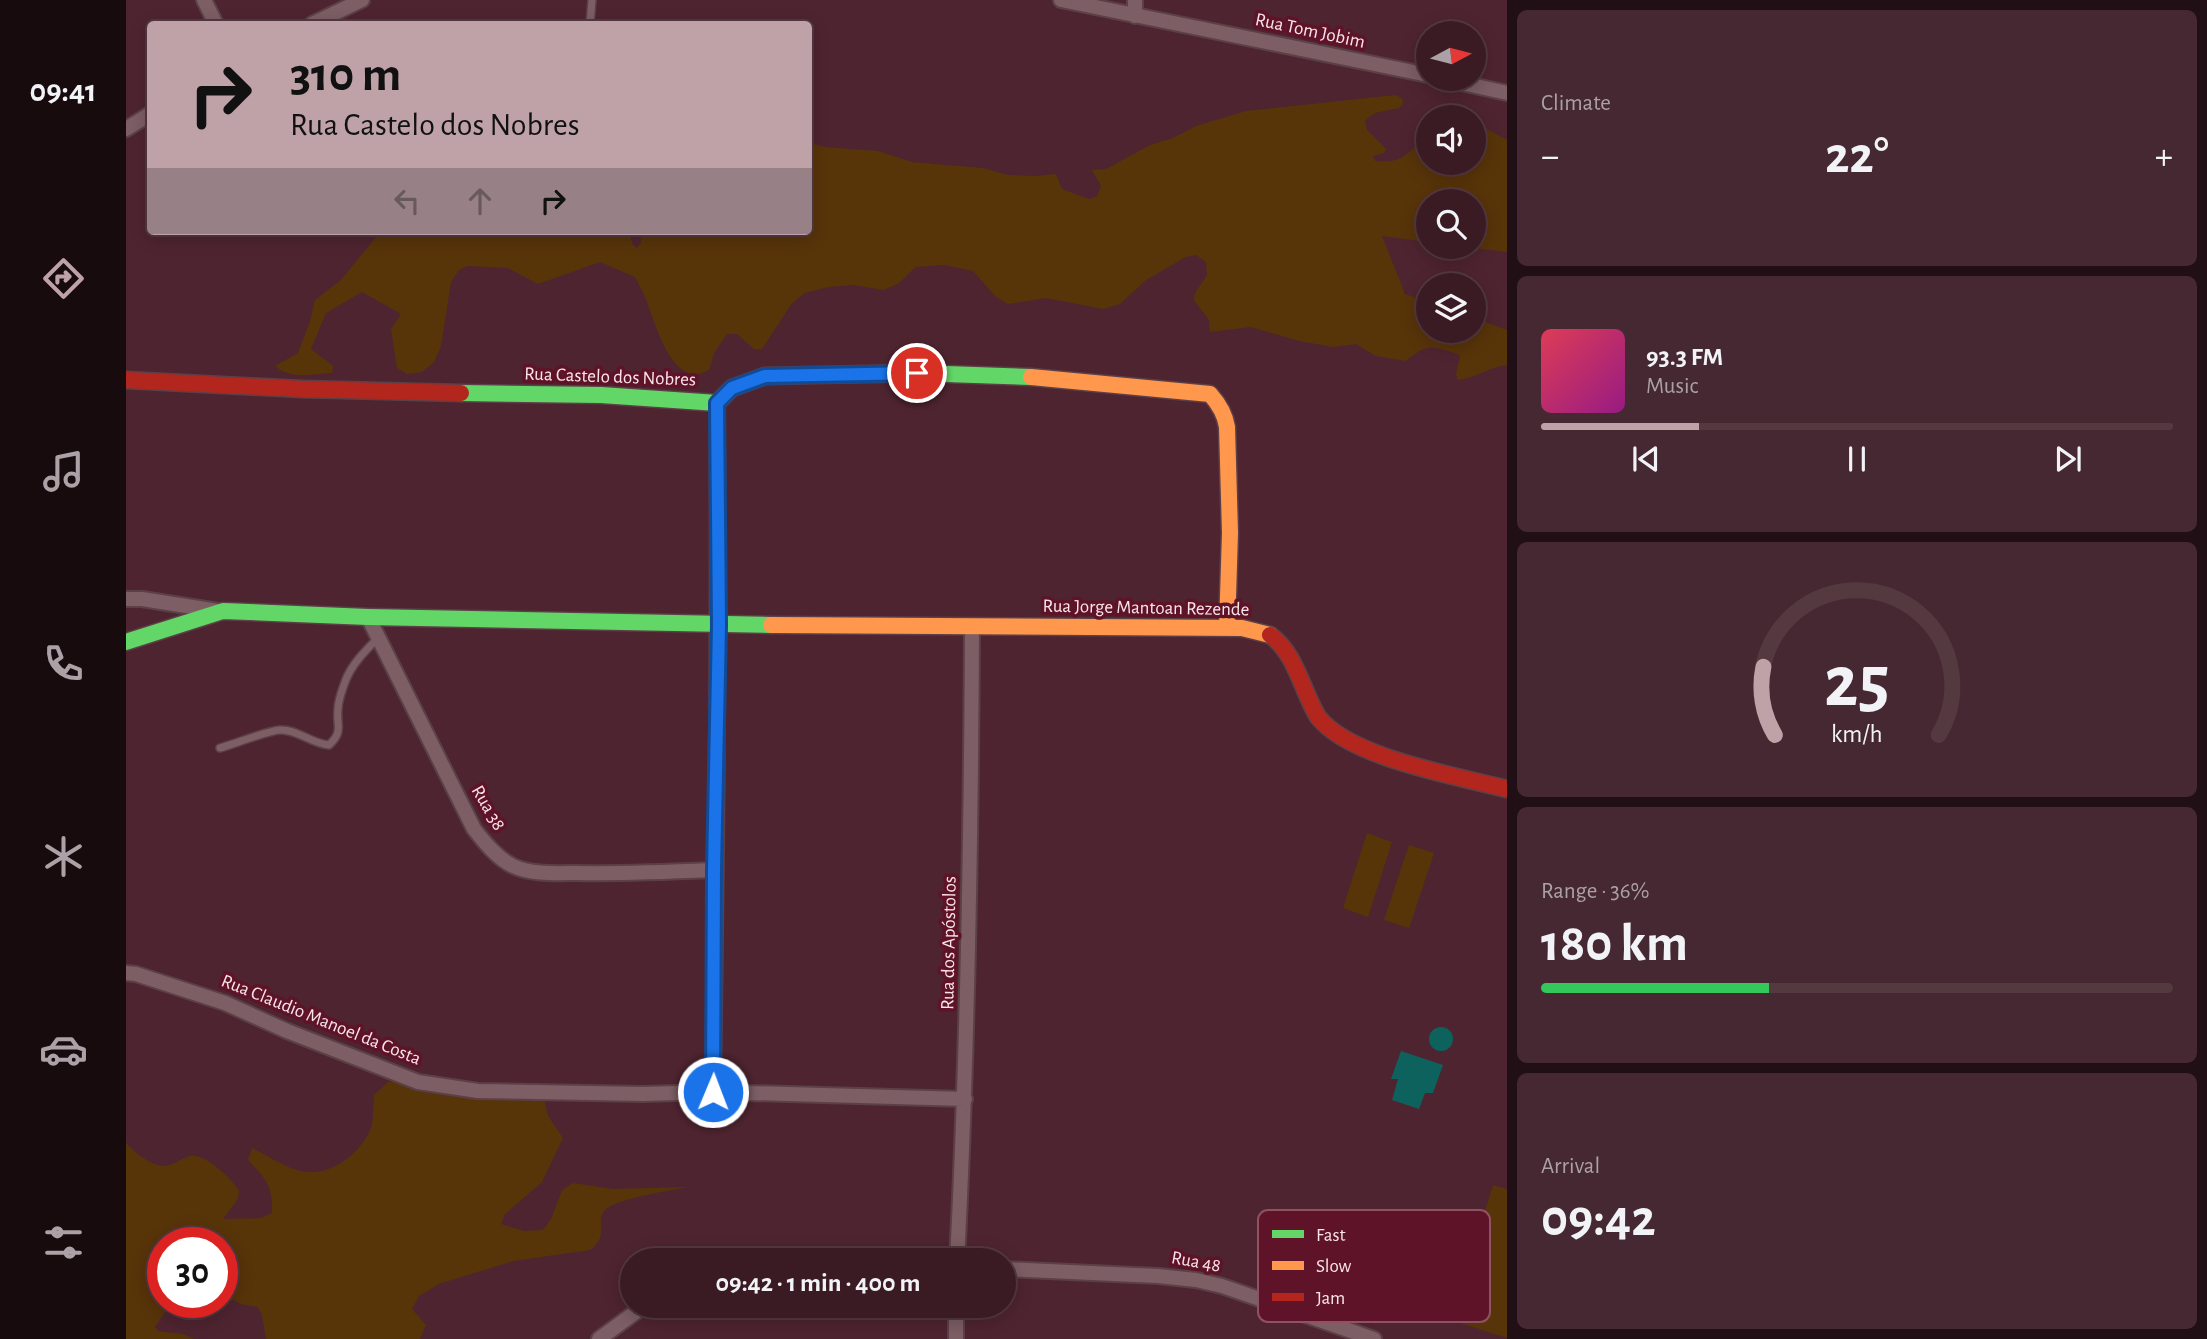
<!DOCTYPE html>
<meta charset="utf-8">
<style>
body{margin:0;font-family:"Alegreya Sans",sans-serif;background:#452831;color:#f1f3f6;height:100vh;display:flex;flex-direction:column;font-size:26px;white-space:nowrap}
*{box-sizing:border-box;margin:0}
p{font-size:23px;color:#aba1a6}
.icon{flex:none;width:38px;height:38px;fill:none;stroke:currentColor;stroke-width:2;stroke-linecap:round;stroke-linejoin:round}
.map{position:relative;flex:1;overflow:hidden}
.panel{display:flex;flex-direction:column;gap:10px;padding:10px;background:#200f14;width:700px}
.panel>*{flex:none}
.banner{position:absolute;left:21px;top:21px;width:665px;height:214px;border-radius:7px;box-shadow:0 4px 18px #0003,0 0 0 2px #543941;background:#bea2a8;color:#111;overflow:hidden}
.needle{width:46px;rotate:83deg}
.controls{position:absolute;left:1290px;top:21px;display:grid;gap:14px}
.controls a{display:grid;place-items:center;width:70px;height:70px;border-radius:50%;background:#3a1b24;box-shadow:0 4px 18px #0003,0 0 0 2px #543941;font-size:35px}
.speed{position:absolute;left:21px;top:1227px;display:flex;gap:14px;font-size:35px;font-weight:700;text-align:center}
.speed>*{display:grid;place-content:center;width:91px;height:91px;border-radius:50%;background:#3a1b24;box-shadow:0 4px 18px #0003,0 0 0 2px #543941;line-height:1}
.speed .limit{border:10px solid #d22;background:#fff;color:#111}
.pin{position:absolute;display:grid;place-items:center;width:60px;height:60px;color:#fff;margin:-30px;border:4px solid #fff;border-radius:50%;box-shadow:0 2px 7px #0007}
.me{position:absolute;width:77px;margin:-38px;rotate:1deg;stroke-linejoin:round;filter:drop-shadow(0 0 5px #0008)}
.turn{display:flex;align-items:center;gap:24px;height:147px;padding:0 28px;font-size:32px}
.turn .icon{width:91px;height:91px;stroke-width:2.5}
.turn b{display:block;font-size:49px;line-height:60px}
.lanes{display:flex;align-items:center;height:66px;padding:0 28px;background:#0003;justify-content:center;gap:35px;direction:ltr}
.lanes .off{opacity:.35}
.big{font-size:52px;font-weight:700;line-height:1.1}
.panel .tile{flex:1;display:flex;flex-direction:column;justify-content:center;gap:10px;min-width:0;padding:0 24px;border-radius:10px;background:#452831}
.panel .dial{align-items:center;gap:0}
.dial svg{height:182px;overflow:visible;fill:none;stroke:#543941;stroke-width:7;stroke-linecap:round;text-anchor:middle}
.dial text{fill:#f1f3f6;stroke:none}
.song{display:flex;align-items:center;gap:21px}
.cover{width:84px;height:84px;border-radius:10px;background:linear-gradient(135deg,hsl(350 70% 55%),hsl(310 70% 35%))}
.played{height:7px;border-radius:4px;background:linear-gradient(90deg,#bea2a8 25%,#543941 25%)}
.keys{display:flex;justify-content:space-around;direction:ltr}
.heat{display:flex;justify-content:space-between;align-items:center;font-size:38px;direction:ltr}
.charge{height:10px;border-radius:5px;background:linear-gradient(90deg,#34c759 36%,#543941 0)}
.trip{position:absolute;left:494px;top:1248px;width:396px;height:70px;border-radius:35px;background:#3a1b24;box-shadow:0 4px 18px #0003,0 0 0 2px #543941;font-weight:700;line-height:70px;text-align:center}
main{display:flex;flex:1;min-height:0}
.tabs{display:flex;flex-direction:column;width:126px;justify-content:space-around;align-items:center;background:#170b0e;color:#aba1a6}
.tabs .icon{width:49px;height:49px}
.tabs .current{color:#bea2a8}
.tabs b{font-size:32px;color:#f1f3f6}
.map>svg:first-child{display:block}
.green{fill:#583409}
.water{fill:#0e625e}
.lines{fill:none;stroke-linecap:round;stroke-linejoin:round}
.lane-casing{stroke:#5c4047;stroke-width:10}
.street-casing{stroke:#5c4047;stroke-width:18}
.fast-casing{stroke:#5c4047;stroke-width:19}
.slow-casing{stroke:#5c4047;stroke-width:19}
.jam-casing{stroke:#5c4047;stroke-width:19}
.lane{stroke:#7c5e64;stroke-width:7}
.street{stroke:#7c5e64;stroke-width:14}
.fast{stroke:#63d668;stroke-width:16}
.slow{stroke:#ff974d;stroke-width:16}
.jam{stroke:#b3261e;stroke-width:16}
.route-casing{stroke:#114b97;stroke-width:18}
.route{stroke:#1a73e8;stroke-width:12}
.labels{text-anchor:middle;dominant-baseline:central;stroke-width:7;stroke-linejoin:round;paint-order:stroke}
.street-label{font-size:19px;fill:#fae6e9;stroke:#5f1328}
.key{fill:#5f1328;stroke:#8e5262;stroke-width:2}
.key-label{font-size:19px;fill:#fae6e9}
</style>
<main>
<nav class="tabs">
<b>09:41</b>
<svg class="icon current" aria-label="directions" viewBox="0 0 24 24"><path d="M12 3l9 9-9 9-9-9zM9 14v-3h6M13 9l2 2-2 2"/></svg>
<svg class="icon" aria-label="music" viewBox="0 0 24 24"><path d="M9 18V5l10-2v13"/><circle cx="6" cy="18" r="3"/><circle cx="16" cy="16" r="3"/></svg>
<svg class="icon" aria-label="phone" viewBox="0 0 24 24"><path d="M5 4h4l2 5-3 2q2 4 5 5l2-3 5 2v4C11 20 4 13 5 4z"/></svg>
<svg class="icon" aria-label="climate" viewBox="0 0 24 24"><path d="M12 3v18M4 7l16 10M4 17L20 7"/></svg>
<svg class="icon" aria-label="car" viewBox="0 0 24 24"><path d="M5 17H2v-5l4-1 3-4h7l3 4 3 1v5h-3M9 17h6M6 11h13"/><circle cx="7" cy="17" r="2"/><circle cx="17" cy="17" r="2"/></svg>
<svg class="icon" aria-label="filters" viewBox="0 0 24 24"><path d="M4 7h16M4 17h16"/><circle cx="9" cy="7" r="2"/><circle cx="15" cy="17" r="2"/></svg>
</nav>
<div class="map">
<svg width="1381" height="1339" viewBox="0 0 1381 1339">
<rect width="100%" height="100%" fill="#4e2430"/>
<path class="green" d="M 1269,95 L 1276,98 L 1277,104 L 1273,108 L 1249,113 L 1239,120 L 1241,130 L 1260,149 L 1258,153 L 1247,156 L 1249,161 C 1279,164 1283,152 1302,132 L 1302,163 L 1348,163 L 1348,122 L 1381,140 L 1381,252 L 1340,247 L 1348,247 L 1348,201 L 1302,201 L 1302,242 L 1256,236 L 1279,294 L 1302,302 L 1302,331 L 1348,331 L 1348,318 L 1381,330 L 1381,365 C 1362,367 1351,378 1332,380 L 1330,374 L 1334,355 C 1307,346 1302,342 1280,361 L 1250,356 L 1230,344 L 1207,347 L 1173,341 L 1125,327 L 1084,332 L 1083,320 L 1068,300 L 1069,293 L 1081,275 L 1080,262 L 1070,255 L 1060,257 L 1020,280 L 994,304 L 977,309 L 920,298 L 882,304 L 870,297 L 847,271 L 818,265 L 790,267 L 772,284 L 757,290 L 728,285 L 702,287 L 679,293 L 666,303 L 636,349 L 628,349 L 611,334 L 601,334 L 588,353 L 583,370 C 579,371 576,374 572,374 C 543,377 529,322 521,302 C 518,294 513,285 509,277 L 474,262 L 412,284 L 382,268 L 341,266 L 333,270 L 325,282 L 315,346 L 308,362 L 296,372 L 281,374 L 271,368 L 265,329 L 275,314 L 236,292 L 200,313 L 185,349 L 207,366 L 206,373 C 186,374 165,380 149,366 L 172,353 L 184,321 L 189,300 L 215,280 L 255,231 L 502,231 L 507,245 L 511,248 L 515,243 L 514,231 L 682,231 L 683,143 L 699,147 L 752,151 L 786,162 L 857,168 L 882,175 L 910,176 L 930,174 L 936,189 L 963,199 L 971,196 L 975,186 L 966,170 L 980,169 L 1024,145 L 1047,138 L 1070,126 L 1120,111 Z
M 1241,833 L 1266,842 L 1242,917 L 1217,908 Z
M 1283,845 L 1308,853 L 1283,928 L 1258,920 Z
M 289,1080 L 407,1092 L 418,1099 L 422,1116 L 437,1138 L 416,1182 L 379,1214 L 375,1224 L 398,1231 L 417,1230 L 425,1219 L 436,1190 L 447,1183 L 487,1189 L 563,1187 C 546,1190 487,1199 478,1211 C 469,1223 484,1235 464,1250 L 387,1261 L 313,1284 L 293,1296 L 286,1309 L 300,1325 L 294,1339 L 140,1339 L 136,1315 L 132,1307 L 115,1304 L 96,1295 L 96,1242 L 37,1242 L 37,1302 L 46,1302 L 29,1327 L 32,1331 L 57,1334 L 68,1339 L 0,1339 L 0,1143 C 7,1151 22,1163 32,1165 C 44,1169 53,1159 64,1156 C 80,1153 104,1178 113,1190 L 112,1199 L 97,1219 L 135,1218 L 146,1213 C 147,1186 140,1179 122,1160 L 126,1148 C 141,1155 155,1165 171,1170 C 201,1180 234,1155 245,1128 C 248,1118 247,1105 248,1095 L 262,1082 Z
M 1367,1185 L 1381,1189 L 1381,1338 L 1325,1320 Z"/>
<path class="water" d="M1303 1039a12 12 0 1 1 24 0a12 12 0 1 1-24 0Z
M 1275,1051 L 1317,1065 L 1307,1093 L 1299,1093 L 1293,1109 L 1266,1100 L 1272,1079 L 1265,1079 Z"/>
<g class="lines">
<defs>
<path id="lane" d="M 464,24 L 466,0
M 94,748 C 109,744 140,731 154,730 C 171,729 186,744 203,745 C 218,731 210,726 212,709 C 212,701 216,690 219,682 C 225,665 239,651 252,638"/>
<path id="street" d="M 78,0 L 90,24
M 935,0 L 1302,75
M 1009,0 L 1009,16
M 186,24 L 236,0
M 1318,79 L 1381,93
M 0,129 L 24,114
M 0,599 L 16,599 L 92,611
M 242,617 L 348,829 C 359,843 371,858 387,866 C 406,875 432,873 452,873 C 497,874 542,872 588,870
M 0,973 L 10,974 L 99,1003 L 161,1031 L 292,1082 L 352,1091 L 517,1094 L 587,1092 L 839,1099
M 587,1092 C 590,862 593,633 591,403
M 831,1260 C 842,1049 845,838 846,627
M 877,1269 L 1032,1276 L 1070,1280 L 1096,1286 L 1248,1339
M 830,1306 L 830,1339
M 473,1339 L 518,1306"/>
<path id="fast" d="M 335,393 L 475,395 L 591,403 L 606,388 L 639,376 L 791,373 L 905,377
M 0,642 L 97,611 L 242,617 L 645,625"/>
<path id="slow" d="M 905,377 L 1084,394 C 1093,404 1099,414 1101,427 L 1104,533 L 1101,628
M 645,625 L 1116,628 L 1144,635"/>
<path id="jam" d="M 0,380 L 176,389 L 335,393
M 1144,635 C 1170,653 1176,691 1192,717 C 1224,758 1331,776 1381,789"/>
</defs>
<use href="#lane" class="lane-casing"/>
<use href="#street" class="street-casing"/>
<use href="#fast" class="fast-casing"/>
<use href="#slow" class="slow-casing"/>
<use href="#jam" class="jam-casing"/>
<use href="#lane" class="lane"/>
<use href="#street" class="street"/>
<use href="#fast" class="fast"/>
<use href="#slow" class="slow"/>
<use href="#jam" class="jam"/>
</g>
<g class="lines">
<defs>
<path id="route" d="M 587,1092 L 588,870 L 593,625 L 591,403 L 606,388 L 639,376 L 791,373"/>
</defs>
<use href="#route" class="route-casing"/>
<use href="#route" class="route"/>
</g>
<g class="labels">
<g class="street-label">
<text transform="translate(1184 31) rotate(12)">Rua Tom Jobim</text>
<text transform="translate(484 377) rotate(2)">Rua Castelo dos Nobres</text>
<text transform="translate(1020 608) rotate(1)">Rua Jorge Mantoan Rezende</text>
<text transform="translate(362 808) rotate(60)">Rua 38</text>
<text transform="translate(823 943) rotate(-89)">Rua dos Apóstolos</text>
<text transform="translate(195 1020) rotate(22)">Rua Claudio Manoel da Costa</text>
<text transform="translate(1070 1262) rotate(10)">Rua 48</text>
</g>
</g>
<rect x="1132" y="1210" width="232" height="112" rx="10" class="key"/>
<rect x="1146" y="1230" width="32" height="8" fill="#63d668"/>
<rect x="1146" y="1261" width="32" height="9" fill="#ff974d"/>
<rect x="1146" y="1293" width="32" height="8" fill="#b3261e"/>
<g class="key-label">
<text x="1190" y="1241">Fast</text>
<text x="1190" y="1272">Slow</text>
<text x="1190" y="1304">Jam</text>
</g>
</svg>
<div class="controls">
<a><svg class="needle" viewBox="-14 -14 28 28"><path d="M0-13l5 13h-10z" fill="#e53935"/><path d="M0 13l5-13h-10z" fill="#aba1a6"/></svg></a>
<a><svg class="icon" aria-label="sound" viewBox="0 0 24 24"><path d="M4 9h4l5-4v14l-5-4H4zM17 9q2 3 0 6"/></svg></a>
<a><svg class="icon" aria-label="search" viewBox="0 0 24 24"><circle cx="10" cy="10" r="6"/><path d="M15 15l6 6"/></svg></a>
<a><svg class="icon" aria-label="layers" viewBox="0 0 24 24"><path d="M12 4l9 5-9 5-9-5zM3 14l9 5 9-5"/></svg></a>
</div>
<div class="speed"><div class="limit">30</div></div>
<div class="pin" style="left:791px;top:373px;background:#d93025"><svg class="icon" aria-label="arrive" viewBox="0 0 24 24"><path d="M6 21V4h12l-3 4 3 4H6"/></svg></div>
<svg class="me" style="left:587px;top:1092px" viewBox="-20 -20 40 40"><circle r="17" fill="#1a73e8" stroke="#fff" stroke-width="3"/><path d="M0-11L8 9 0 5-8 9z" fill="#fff"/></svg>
<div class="trip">09:42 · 1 min · 400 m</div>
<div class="banner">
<div class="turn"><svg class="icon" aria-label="right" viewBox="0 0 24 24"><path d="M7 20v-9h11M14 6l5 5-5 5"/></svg><div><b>310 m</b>Rua Castelo dos Nobres</div></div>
<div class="lanes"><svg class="icon off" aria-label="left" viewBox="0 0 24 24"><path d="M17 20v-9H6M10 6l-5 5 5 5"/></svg><svg class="icon off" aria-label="ahead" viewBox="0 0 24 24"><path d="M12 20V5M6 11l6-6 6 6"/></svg><svg class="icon" aria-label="right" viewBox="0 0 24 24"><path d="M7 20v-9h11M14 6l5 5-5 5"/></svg></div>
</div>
</div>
<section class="panel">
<div class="tile"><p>Climate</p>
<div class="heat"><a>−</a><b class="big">22°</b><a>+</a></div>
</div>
<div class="tile">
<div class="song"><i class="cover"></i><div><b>93.3 FM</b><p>Music</p></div></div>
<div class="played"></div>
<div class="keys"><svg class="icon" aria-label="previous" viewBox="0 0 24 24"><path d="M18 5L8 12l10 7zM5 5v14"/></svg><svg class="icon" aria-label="pause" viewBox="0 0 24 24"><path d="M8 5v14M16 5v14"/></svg><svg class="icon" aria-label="next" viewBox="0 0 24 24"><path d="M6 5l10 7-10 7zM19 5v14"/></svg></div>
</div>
<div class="tile dial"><svg viewBox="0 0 100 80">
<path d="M14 69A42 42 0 1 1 86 69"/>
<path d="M14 69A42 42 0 0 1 9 39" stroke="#bea2a8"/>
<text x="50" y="56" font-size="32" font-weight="700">25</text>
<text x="50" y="72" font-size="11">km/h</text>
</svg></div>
<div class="tile"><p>Range · 36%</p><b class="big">180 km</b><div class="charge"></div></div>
<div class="tile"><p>Arrival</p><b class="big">09:42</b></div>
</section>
</main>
